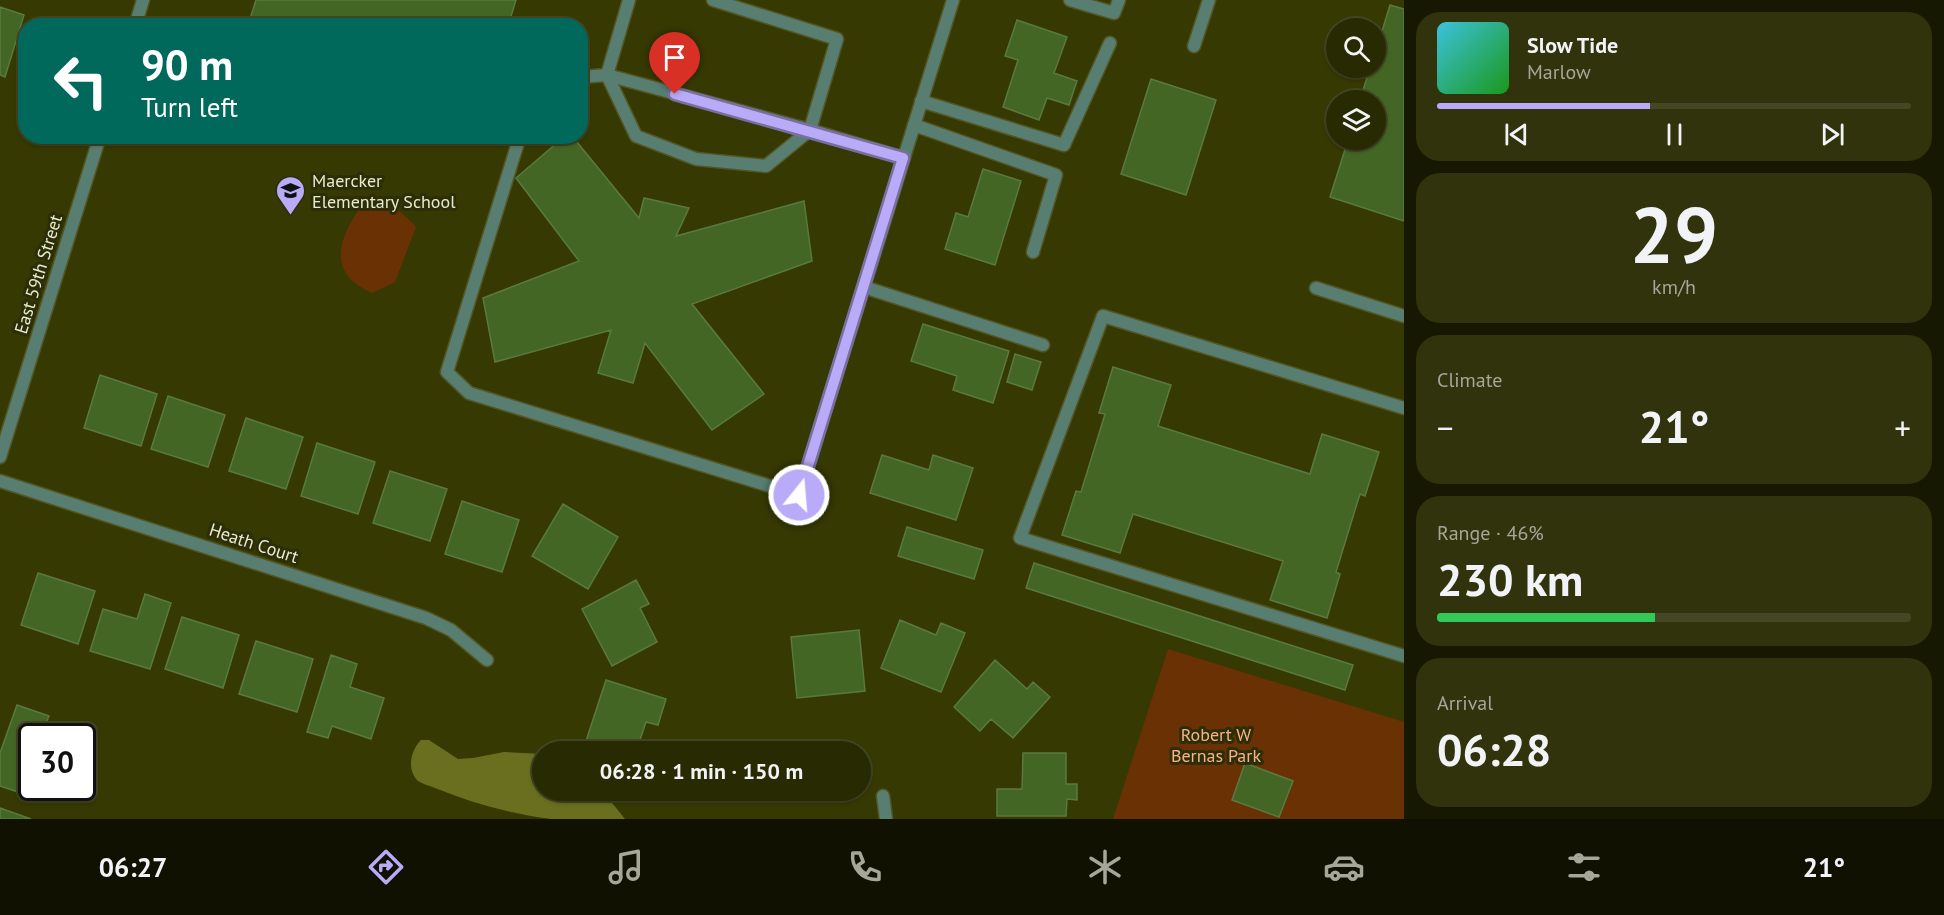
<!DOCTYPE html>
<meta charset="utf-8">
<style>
body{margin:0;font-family:"PT Sans",sans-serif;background:#30330c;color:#f1f3f6;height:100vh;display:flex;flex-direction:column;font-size:22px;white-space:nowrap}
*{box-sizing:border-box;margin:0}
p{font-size:20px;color:#a5a799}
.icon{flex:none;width:33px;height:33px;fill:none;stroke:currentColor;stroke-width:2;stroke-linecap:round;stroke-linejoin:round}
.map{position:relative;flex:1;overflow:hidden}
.sheet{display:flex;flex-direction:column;gap:12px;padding:12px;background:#161801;width:540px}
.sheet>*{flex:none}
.hud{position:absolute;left:18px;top:18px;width:570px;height:126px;border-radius:24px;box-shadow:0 2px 4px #0004,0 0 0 2px #444724;background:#00695c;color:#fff;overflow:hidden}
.tools{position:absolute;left:1326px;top:18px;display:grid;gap:12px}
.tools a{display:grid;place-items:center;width:60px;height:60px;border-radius:50%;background:#282b02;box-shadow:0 2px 4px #0004,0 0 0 2px #444724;font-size:30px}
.speed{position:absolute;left:18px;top:723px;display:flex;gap:12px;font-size:30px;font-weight:700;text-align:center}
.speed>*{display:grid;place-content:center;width:78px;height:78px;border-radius:50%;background:#282b02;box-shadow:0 2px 4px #0004,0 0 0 2px #444724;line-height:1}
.speed .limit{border:3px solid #111;border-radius:9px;background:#fff;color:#111}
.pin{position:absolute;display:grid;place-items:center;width:51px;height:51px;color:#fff;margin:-62px -26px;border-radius:50% 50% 50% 0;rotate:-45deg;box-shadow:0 0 6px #0007}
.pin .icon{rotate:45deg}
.me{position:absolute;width:66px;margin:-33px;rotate:17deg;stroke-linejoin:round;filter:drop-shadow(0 0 4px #0008)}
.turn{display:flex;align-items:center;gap:21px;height:126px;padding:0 24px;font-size:27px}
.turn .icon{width:78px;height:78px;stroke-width:2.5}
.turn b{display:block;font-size:42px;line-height:51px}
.big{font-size:45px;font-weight:800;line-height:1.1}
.sheet .widget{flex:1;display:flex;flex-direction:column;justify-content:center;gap:9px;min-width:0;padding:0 21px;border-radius:24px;background:#30330c}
.sheet .dial{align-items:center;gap:0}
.dial b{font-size:78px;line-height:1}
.song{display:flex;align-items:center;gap:18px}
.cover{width:72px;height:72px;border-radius:9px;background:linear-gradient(135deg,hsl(190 70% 55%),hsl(120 70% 35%))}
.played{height:6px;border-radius:3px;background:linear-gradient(90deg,#b9abf7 45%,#444724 45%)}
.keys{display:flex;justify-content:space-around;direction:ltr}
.heat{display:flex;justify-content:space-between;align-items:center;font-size:33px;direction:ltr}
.charge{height:9px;border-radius:4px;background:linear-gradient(90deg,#34c759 46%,#444724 0)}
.trip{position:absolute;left:532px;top:741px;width:339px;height:60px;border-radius:30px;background:#282b02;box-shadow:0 2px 4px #0004,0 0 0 2px #444724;font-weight:800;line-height:60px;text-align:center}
.menu{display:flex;height:96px;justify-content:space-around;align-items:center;background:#101101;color:#a5a799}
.menu .icon{width:42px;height:42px}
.menu .selected{color:#b9abf7}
.menu b{font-size:27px;color:#f1f3f6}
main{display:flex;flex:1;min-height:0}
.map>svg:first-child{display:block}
.green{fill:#6a3204}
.water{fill:#6a6f1f}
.building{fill:#446625;stroke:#5a7941;stroke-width:1.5}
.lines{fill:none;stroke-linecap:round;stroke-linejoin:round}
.service-casing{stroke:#535622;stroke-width:15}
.minor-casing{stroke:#535622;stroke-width:15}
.tertiary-casing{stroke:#535622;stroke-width:15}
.service{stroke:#587d71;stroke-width:12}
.minor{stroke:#587d71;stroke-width:12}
.tertiary{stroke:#587d71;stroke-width:12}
.route-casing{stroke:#786fa1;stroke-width:15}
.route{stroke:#b9abf7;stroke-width:10}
.labels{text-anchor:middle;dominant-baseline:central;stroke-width:6;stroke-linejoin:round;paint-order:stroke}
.poi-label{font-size:18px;fill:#e9eccb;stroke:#2c2e0a;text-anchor:start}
.street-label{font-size:18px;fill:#e9eccb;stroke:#2c2e0a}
.park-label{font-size:18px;fill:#fbb184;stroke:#2c2e0a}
</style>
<main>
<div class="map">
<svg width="1404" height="819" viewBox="0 0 1404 819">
<rect width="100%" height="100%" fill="#363902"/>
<path class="green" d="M 367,200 C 391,205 400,209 416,227 L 395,282 L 372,293 C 366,290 360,287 355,283 C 326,261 348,221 367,200 Z
M 1168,649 L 1404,722 L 1404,819 L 1113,819 Z"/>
<path class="water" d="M 421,740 L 429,740 L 458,759 L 473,758 L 504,752 L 543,754 L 543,790 L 592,791 L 613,804 L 625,819 C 601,819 575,819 551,819 C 511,814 472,803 435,788 C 431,786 422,784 418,781 C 406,769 411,750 421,740 Z"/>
<path class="building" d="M 256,0 L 516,0 L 508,26 L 261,26 L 249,22 Z
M 1390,5 L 1404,9 L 1404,221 L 1330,197 L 1348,140 L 1376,140 L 1376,100 L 1360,100 L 1370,68 L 1376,68 L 1376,51 Z
M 0,7 L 24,15 L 5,77 L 0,75 Z
M 1017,20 L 1067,37 L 1054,73 L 1077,81 L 1069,105 L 1047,98 L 1039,120 L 1003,107 L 1018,60 L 1005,56 Z
M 1151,79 L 1216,100 L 1186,195 L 1121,174 Z
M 565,136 L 572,136 L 639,218 L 644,198 L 689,208 L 676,236 L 804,201 L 812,261 L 692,304 L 764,394 L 712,430 L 645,343 L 633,383 L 598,373 L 611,330 L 495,362 L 483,298 L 579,261 L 516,178 Z
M 983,169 L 1021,181 L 995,265 L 945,249 L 956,213 L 968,217 Z
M 923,324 L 1009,351 L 993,403 L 953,390 L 957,376 L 911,361 Z
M 1015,354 L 1041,362 L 1032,390 L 1007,382 Z
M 1113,367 L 1171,385 L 1158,426 L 1310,474 L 1322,434 L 1379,452 L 1365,496 L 1360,494 L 1336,572 L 1340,574 L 1327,618 L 1270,600 L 1283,561 L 1133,514 L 1120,553 L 1062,535 L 1076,491 L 1081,492 L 1105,414 L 1099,413 Z
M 100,375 L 157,394 L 141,446 L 84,428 Z
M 168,396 L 225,415 L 208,467 L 151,449 Z
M 246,418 L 303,437 L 286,489 L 229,471 Z
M 317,443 L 375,462 L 358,514 L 301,496 Z
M 882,455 L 929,470 L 933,455 L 973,468 L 956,520 L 870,493 Z
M 390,471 L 447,489 L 430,541 L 373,523 Z
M 462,501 L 519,520 L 502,572 L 445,554 Z
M 563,504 L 618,537 L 588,589 L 532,556 Z
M 907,527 L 983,550 L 974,579 L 898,556 Z
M 1034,563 L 1353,665 L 1345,690 L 1026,588 Z
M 38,573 L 95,591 L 78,644 L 21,625 Z
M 636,580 L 649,604 L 640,608 L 657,642 L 612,666 L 582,609 Z
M 145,594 L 171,603 L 150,669 L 90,651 L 103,609 L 137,619 Z
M 182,617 L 239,635 L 223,688 L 165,669 Z
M 900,620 L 936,635 L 941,623 L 965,633 L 941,692 L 881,668 Z
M 859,630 L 865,691 L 797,698 L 791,637 Z
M 256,641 L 313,659 L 297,712 L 239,694 Z
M 331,655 L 357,664 L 350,687 L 384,698 L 371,739 L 332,726 L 328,738 L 307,732 Z
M 995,660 L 1027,689 L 1033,682 L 1050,697 L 1013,738 L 991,719 L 980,731 L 954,707 Z
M 606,680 L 666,699 L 658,725 L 646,722 L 636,752 L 608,752 L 585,744 Z
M 17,705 L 49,716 L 41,736 L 32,736 L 32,763 L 21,793 L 0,786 L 0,753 Z
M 1023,753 L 1066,753 L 1066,784 L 1077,784 L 1077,800 L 1067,799 L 1066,816 L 997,816 L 997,789 L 1022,789 Z
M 1245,763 L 1293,781 L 1279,817 L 1232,800 Z
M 0,808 L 31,819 L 0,819 Z"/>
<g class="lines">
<defs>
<path id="service" d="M 629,0 L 607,75 L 636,136 L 696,159 L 766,166 L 810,130
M 713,0 L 837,39 L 810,130 L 903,158
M 1070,0 L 1114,13 L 1119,0
M 1194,46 L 1209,0
M 580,77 L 607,75 L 810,130
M 921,101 L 1064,145 L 1110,43
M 914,125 L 1056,175 L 1033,252
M 520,136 L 447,372 L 469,393 L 799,495
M 864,287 L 1043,345
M 1316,288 L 1404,316
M 1404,408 L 1103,316 L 1020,538 L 1404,656"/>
<path id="minor" d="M 0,481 L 426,618 L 451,630 L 487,660
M 799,495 L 953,0
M 883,796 L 886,819"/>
<path id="tertiary" d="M 135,26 L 143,0
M 0,457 L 100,136"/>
</defs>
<use href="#service" class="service-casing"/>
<use href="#minor" class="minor-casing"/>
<use href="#tertiary" class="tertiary-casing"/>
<use href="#service" class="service"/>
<use href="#minor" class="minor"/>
<use href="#tertiary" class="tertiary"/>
</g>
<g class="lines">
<defs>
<path id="route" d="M 675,94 L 903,158 L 799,495"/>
</defs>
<use href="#route" class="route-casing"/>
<use href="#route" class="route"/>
</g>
<defs>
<symbol id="school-pin" viewBox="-11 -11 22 30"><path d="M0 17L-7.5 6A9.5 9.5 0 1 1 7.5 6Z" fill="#b9abf7" stroke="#2c2e0a"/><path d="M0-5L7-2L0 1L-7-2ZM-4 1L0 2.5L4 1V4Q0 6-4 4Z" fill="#111"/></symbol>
</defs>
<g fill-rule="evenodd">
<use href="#school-pin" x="274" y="174" width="33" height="45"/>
</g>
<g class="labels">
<g class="poi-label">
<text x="312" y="180">Maercker<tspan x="312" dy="21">Elementary School</tspan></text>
</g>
<g class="street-label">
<text transform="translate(38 274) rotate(-73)">East 59th Street</text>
<text transform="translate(254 543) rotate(18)">Heath Court</text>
</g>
<g class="park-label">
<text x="1216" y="734">Robert W<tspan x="1216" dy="21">Bernas Park</tspan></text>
</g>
</g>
</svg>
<div class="tools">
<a><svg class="icon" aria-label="search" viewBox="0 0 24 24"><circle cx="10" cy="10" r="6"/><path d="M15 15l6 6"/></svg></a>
<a><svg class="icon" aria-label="layers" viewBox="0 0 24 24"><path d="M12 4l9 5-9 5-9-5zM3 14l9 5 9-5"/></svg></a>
</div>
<div class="speed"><div class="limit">30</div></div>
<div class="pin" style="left:675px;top:94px;background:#d93025"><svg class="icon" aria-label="arrive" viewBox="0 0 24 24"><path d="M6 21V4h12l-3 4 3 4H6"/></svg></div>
<svg class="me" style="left:799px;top:495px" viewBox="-20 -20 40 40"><circle r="17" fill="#b9abf7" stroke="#fff" stroke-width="3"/><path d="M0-11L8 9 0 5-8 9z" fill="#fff"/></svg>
<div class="trip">06:28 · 1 min · 150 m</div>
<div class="hud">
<div class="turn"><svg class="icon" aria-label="left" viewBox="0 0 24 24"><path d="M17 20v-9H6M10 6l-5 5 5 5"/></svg><div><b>90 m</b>Turn left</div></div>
</div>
</div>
<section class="sheet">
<div class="widget">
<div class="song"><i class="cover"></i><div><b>Slow Tide</b><p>Marlow</p></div></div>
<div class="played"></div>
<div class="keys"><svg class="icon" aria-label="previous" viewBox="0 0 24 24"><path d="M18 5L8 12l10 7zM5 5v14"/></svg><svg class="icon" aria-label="pause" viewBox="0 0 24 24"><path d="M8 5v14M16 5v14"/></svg><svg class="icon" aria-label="next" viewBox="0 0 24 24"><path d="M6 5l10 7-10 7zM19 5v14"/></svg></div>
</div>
<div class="widget dial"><b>29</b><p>km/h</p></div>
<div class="widget"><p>Climate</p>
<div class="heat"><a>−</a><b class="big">21°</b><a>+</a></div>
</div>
<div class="widget"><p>Range · 46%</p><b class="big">230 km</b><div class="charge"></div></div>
<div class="widget"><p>Arrival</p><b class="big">06:28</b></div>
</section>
</main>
<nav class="menu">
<b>06:27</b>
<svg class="icon selected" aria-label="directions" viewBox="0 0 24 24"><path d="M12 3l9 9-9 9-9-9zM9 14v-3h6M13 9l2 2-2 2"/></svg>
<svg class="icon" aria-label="music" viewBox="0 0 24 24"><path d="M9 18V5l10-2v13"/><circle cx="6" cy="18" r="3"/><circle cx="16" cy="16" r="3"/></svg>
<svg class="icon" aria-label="phone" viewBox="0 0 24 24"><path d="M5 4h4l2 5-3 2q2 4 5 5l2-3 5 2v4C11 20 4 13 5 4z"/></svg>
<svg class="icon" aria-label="climate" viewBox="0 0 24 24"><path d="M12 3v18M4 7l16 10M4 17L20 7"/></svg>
<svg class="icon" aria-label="car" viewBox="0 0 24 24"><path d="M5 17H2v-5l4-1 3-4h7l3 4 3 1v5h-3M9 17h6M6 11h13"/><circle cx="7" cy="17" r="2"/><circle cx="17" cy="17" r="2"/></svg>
<svg class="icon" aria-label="filters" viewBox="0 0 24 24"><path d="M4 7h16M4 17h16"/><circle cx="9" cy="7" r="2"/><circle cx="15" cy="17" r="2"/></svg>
<b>21°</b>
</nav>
